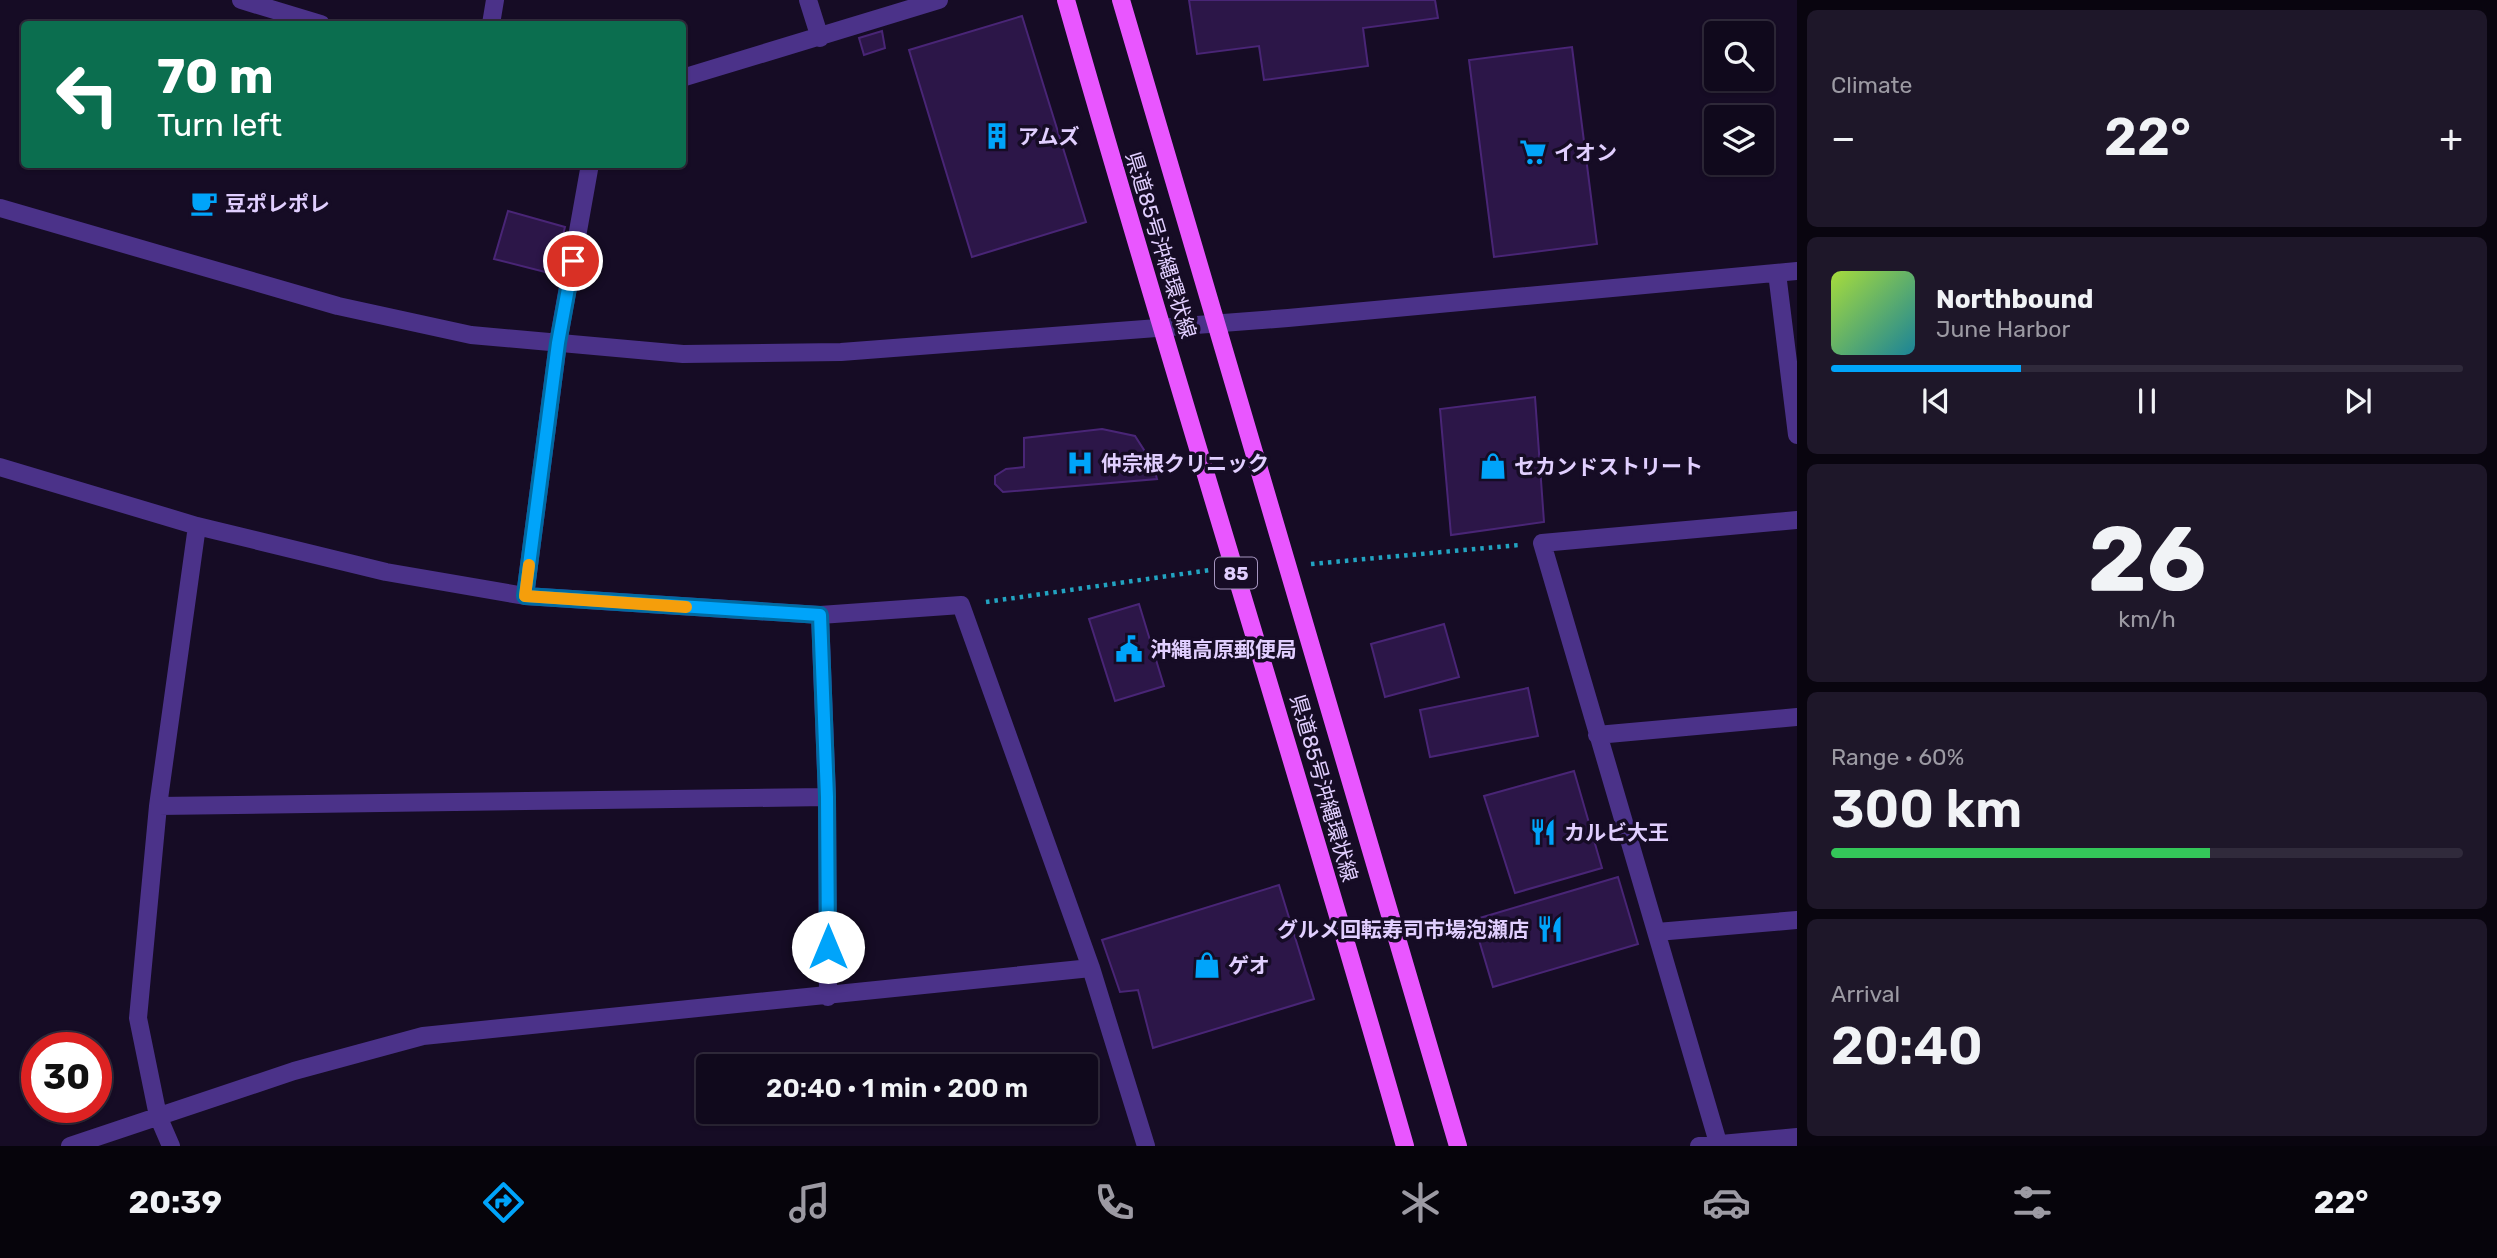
<!DOCTYPE html>
<meta charset="utf-8">
<style>
body{margin:0;font-family:Rubik,"Noto Sans JP",sans-serif;background:#1e1729;color:#f1f3f6;height:100vh;display:flex;flex-direction:column;font-size:26px;white-space:nowrap}
*{box-sizing:border-box;margin:0}
p{font-size:23px;color:#9c9aa3}
.icon{flex:none;width:38px;height:38px;fill:none;stroke:currentColor;stroke-width:2;stroke-linecap:round;stroke-linejoin:round}
.map{position:relative;flex:1;overflow:hidden}
.sheet{display:flex;flex-direction:column;gap:10px;padding:10px;background:#09050f;width:700px}
.sheet>*{flex:none}
.hud{position:absolute;left:21px;top:21px;width:665px;height:147px;border-radius:7px;box-shadow:0 2px 5px #0004,0 0 0 2px #302a3b;background:#0b6e4f;color:#fff;overflow:hidden}
.tools{position:absolute;left:1704px;top:21px;display:grid;gap:14px}
.tools a{display:grid;place-items:center;width:70px;height:70px;border-radius:7px;background:#10091c;box-shadow:0 2px 5px #0004,0 0 0 2px #302a3b;font-size:35px}
.speed{position:absolute;left:21px;top:1032px;display:flex;gap:14px;font-size:35px;font-weight:700;text-align:center}
.speed>*{display:grid;place-content:center;width:91px;height:91px;border-radius:50%;background:#10091c;box-shadow:0 2px 5px #0004,0 0 0 2px #302a3b;line-height:1}
.speed .limit{border:10px solid #d22;background:#fff;color:#111}
.pin{position:absolute;display:grid;place-items:center;width:60px;height:60px;color:#fff;margin:-30px;border:4px solid #fff;border-radius:50%;box-shadow:0 2px 7px #0007}
.me{position:absolute;width:77px;margin:-38px;rotate:0deg;stroke-linejoin:round;filter:drop-shadow(0 0 5px #0008)}
.turn{display:flex;align-items:center;gap:24px;height:147px;padding:0 21px;font-size:32px}
.turn .icon{width:91px;height:91px;stroke-width:2.5}
.turn b{display:block;font-size:49px;line-height:60px}
.big{font-size:52px;font-weight:600;line-height:1.1}
.sheet .tile{flex:1;display:flex;flex-direction:column;justify-content:center;gap:10px;min-width:0;padding:0 24px;border-radius:10px;background:#1e1729}
.sheet .dial{align-items:center;gap:0}
.dial b{font-size:91px;line-height:1}
.song{display:flex;align-items:center;gap:21px}
.cover{width:84px;height:84px;border-radius:10px;background:linear-gradient(135deg,hsl(80 70% 55%),hsl(190 70% 35%))}
.played{height:7px;border-radius:4px;background:linear-gradient(90deg,#00a4fa 30%,#302a3b 30%)}
.keys{display:flex;justify-content:space-around;direction:ltr}
.heat{display:flex;justify-content:space-between;align-items:center;font-size:38px;direction:ltr}
.charge{height:10px;border-radius:5px;background:linear-gradient(90deg,#34c759 60%,#302a3b 0)}
.trip{position:absolute;left:696px;top:1054px;width:402px;height:70px;border-radius:7px;background:#10091c;box-shadow:0 2px 5px #0004,0 0 0 2px #302a3b;font-weight:600;line-height:70px;text-align:center}
.menu{display:flex;height:112px;justify-content:space-around;align-items:center;background:#06040b;color:#9c9aa3}
.menu .icon{width:49px;height:49px}
.menu .on{color:#00a4fa}
.menu b{font-size:32px;color:#f1f3f6}
main{display:flex;flex:1;min-height:0}
.map>svg:first-child{display:block}
.building{fill:#2c1648;stroke:#492576;stroke-width:2}
.lines{fill:none;stroke-linecap:round;stroke-linejoin:round}
.path{stroke:#22a3c1;stroke-width:4.5;stroke-dasharray:3.5 5;stroke-linecap:butt}
.minor{stroke:#4b3289;stroke-width:18}
.major{stroke:#e956ff;stroke-width:18}
.route-casing{stroke:#006ba2;stroke-width:18}
.route{stroke:#00a4fa;stroke-width:12}
.slow{stroke:#f59e0b;stroke-width:12}
.labels{text-anchor:middle;dominant-baseline:central;stroke-width:7;stroke-linejoin:round;paint-order:stroke}
.shield{fill:#160c25;stroke:#a494be;stroke-width:2}
.shield-label{font-size:19px;font-weight:bold;fill:#e1cfff}
.poi-label{font-size:21px;font-weight:bold;fill:#e1cfff;stroke:#160c25;text-anchor:start}
.street-label{font-size:21px;fill:#e1cfff;stroke:#160c25}
</style>
<main>
<div class="map">
<svg width="1797" height="1146" viewBox="0 0 1797 1146">
<rect width="100%" height="100%" fill="#160c25"/>
<path class="building" d="M 1189,0 L 1435,0 L 1438,18 L 1363,28 L 1368,66 L 1264,80 L 1259,46 L 1197,54 Z
M 1022,16 L 1086,222 L 972,257 L 909,50 Z
M 882,31 L 885,48 L 864,55 L 859,38 Z
M 1572,47 L 1597,244 L 1494,257 L 1469,60 Z
M 508,211 L 565,227 L 553,274 L 494,259 Z
M 1535,397 L 1544,522 L 1451,535 L 1440,409 Z
M 1102,429 L 1135,436 L 1153,464 L 1157,479 L 1003,492 L 995,484 L 995,476 L 1006,469 L 1024,467 L 1024,438 Z
M 1139,604 L 1164,686 L 1115,701 L 1089,619 Z
M 1444,624 L 1459,677 L 1385,697 L 1371,644 Z
M 1528,688 L 1538,736 L 1430,757 L 1420,710 Z
M 1574,771 L 1602,868 L 1515,893 L 1484,796 Z
M 1618,877 L 1638,944 L 1493,987 L 1473,920 Z
M 1279,885 L 1314,999 L 1153,1048 L 1138,990 L 1120,992 L 1102,940 Z"/>
<g class="lines">
<path class="path" d="M 1311,564 L 1519,545
M 986,602 L 1210,570"/>
<path class="minor" d="M 241,0 L 321,24
M 808,0 L 820,38
M 491,24 L 495,0
M 682,78 L 939,0
M 0,208 L 338,306 L 471,335 L 683,354 L 841,352 L 1288,318 L 1797,271
M 1777,273 L 1797,435
M 0,467 L 197,526 L 386,572 L 525,596 L 820,615 L 961,605 L 1091,968 L 1146,1146
M 525,596 L 558,343 L 590,164
M 820,615 L 827,797 L 828,997
M 1597,735 L 1797,717
M 158,806 L 827,797
M 1657,932 L 1797,920
M 70,1146 L 294,1071 L 423,1036 L 1091,968
M 171,1146 L 158,1116 L 138,1018 L 158,806 L 197,526
M 1699,1146 L 1797,1137
M 1719,1146 L 1542,543 L 1797,520"/>
<path class="major" d="M 1066,0 C 1175,383 1296,763 1405,1146
M 1121,0 L 1458,1146"/>
</g>
<g class="lines">
<defs>
<path id="route" d="M 573,261 L 558,343 L 525,596 L 820,615 L 827,797 L 828,947"/>
</defs>
<use href="#route" class="route-casing"/>
<use href="#route" class="route"/>
<path class="slow" d="M 529,565 L 525,596 L 686,607"/>
</g>
<defs>
<symbol id="building-bare" viewBox="-9 -9 18 18"><path d="M-4-6H4V6H1V3H-1V6H-4ZM-2.5-4.3h1.7v1.8h-1.7ZM.8-4.3h1.7v1.8H.8ZM-2.5-1h1.7V.8h-1.7ZM.8-1h1.7V.8H.8Z" fill="#00a4fa" stroke="#160c25" stroke-width="2.5" paint-order="stroke"/></symbol>
<symbol id="supermarket-bare" viewBox="-9 -9 18 18"><path d="M-6-5.5h2.5l.6 2H6L4.5 2H-2.5L-4.4-4H-6ZM-1.5 3.2a1.3 1.3 0 1 0 .1 0ZM3 3.2a1.3 1.3 0 1 0 .1 0Z" fill="#00a4fa" stroke="#160c25" stroke-width="2.5" paint-order="stroke"/></symbol>
<symbol id="cafe-bare" viewBox="-9 -9 18 18"><path d="M-5.5-4.5H6V0H3Q3 3.5 0 3.5H-2.5Q-5.5 3.5-5.5 0ZM3-3.2v2h1.7v-2ZM-6 4.5H4V6H-6Z" fill="#00a4fa" stroke="#160c25" stroke-width="2.5" paint-order="stroke"/></symbol>
<symbol id="hospital-bare" viewBox="-9 -9 18 18"><path d="M-5-5h3v3.5h4V-5h3V5h-3V1.5h-4V5h-3Z" fill="#00a4fa" stroke="#160c25" stroke-width="2.5" paint-order="stroke"/></symbol>
<symbol id="shop-bare" viewBox="-9 -9 18 18"><path d="M-5-2.5h2.3a2.7 3.5 0 0 1 5.4 0H5L5.5 6h-11ZM-1.5-2.5h3a1.5 2.3 0 0 0-3 0Z" fill="#00a4fa" stroke="#160c25" stroke-width="2.5" paint-order="stroke"/></symbol>
<symbol id="civic-bare" viewBox="-9 -9 18 18"><path d="M-.6-6.5H3V-4.5H.6V-3L4-1V1h2V6H-6V1h2V-1L-.6-3ZM-1.2 2.5V6h2.4V2.5Z" fill="#00a4fa" stroke="#160c25" stroke-width="2.5" paint-order="stroke"/></symbol>
<symbol id="restaurant-bare" viewBox="-9 -9 18 18"><path d="M-5-6h1v4h1v-4h1v4h1v-4h1v5L-1.5 .5V6h-2V.5L-5-1ZM5-6V6H3V1.5H1.5Q1.5-4 5-6Z" fill="#00a4fa" stroke="#160c25" stroke-width="2.5" paint-order="stroke"/></symbol>
</defs>
<g fill-rule="evenodd">
<use href="#building-bare" x="978" y="117" width="38" height="38"/>
<use href="#supermarket-bare" x="1514" y="133" width="38" height="38"/>
<use href="#cafe-bare" x="185" y="184" width="38" height="38"/>
<use href="#hospital-bare" x="1061" y="444" width="38" height="38"/>
<use href="#shop-bare" x="1474" y="447" width="38" height="38"/>
<use href="#civic-bare" x="1110" y="630" width="38" height="38"/>
<use href="#restaurant-bare" x="1524" y="813" width="38" height="38"/>
<use href="#restaurant-bare" x="1531" y="910" width="38" height="38"/>
<use href="#shop-bare" x="1188" y="946" width="38" height="38"/>
</g>
<g class="labels">
<rect class="shield" x="1215" y="557.5" width="42" height="31" rx="5"/>
<g class="shield-label">
<text x="1236" y="573">85</text>
</g>
<g class="poi-label">
<text x="1018" y="136">アムズ</text>
<text x="1554" y="152">イオン</text>
<text x="225" y="203">豆ポレポレ</text>
<text x="1101" y="463">仲宗根クリニック</text>
<text x="1514" y="466">セカンドストリート</text>
<text x="1150" y="649">沖縄高原郵便局</text>
<text x="1564" y="832">カルビ大王</text>
<text x="1529" y="929" text-anchor="end">グルメ回転寿司市場泡瀬店</text>
<text x="1228" y="965">ゲオ</text>
</g>
<g class="street-label">
<text transform="translate(1161 245) rotate(73)">県道85号沖縄環状線</text>
<text transform="translate(1324 788) rotate(74)">県道85号沖縄環状線</text>
</g>
</g>
</svg>
<div class="tools">
<a><svg class="icon" aria-label="search" viewBox="0 0 24 24"><circle cx="10" cy="10" r="6"/><path d="M15 15l6 6"/></svg></a>
<a><svg class="icon" aria-label="layers" viewBox="0 0 24 24"><path d="M12 4l9 5-9 5-9-5zM3 14l9 5 9-5"/></svg></a>
</div>
<div class="speed"><div class="limit">30</div></div>
<div class="pin" style="left:573px;top:261px;background:#d93025"><svg class="icon" aria-label="arrive" viewBox="0 0 24 24"><path d="M6 21V4h12l-3 4 3 4H6"/></svg></div>
<svg class="me" style="left:828px;top:947px" viewBox="-20 -20 40 40"><circle r="19" fill="#fff"/><path d="M0-13L10 11 0 6-10 11z" fill="#00a4fa"/></svg>
<div class="trip">20:40 · 1 min · 200 m</div>
<div class="hud">
<div class="turn"><svg class="icon" aria-label="left" viewBox="0 0 24 24"><path d="M17 20v-9H6M10 6l-5 5 5 5"/></svg><div><b>70 m</b>Turn left</div></div>
</div>
</div>
<section class="sheet">
<div class="tile"><p>Climate</p>
<div class="heat"><a>−</a><b class="big">22°</b><a>+</a></div>
</div>
<div class="tile">
<div class="song"><i class="cover"></i><div><b>Northbound</b><p>June Harbor</p></div></div>
<div class="played"></div>
<div class="keys"><svg class="icon" aria-label="previous" viewBox="0 0 24 24"><path d="M18 5L8 12l10 7zM5 5v14"/></svg><svg class="icon" aria-label="pause" viewBox="0 0 24 24"><path d="M8 5v14M16 5v14"/></svg><svg class="icon" aria-label="next" viewBox="0 0 24 24"><path d="M6 5l10 7-10 7zM19 5v14"/></svg></div>
</div>
<div class="tile dial"><b>26</b><p>km/h</p></div>
<div class="tile"><p>Range · 60%</p><b class="big">300 km</b><div class="charge"></div></div>
<div class="tile"><p>Arrival</p><b class="big">20:40</b></div>
</section>
</main>
<nav class="menu">
<b>20:39</b>
<svg class="icon on" aria-label="directions" viewBox="0 0 24 24"><path d="M12 3l9 9-9 9-9-9zM9 14v-3h6M13 9l2 2-2 2"/></svg>
<svg class="icon" aria-label="music" viewBox="0 0 24 24"><path d="M9 18V5l10-2v13"/><circle cx="6" cy="18" r="3"/><circle cx="16" cy="16" r="3"/></svg>
<svg class="icon" aria-label="phone" viewBox="0 0 24 24"><path d="M5 4h4l2 5-3 2q2 4 5 5l2-3 5 2v4C11 20 4 13 5 4z"/></svg>
<svg class="icon" aria-label="climate" viewBox="0 0 24 24"><path d="M12 3v18M4 7l16 10M4 17L20 7"/></svg>
<svg class="icon" aria-label="car" viewBox="0 0 24 24"><path d="M5 17H2v-5l4-1 3-4h7l3 4 3 1v5h-3M9 17h6M6 11h13"/><circle cx="7" cy="17" r="2"/><circle cx="17" cy="17" r="2"/></svg>
<svg class="icon" aria-label="filters" viewBox="0 0 24 24"><path d="M4 7h16M4 17h16"/><circle cx="9" cy="7" r="2"/><circle cx="15" cy="17" r="2"/></svg>
<b>22°</b>
</nav>
